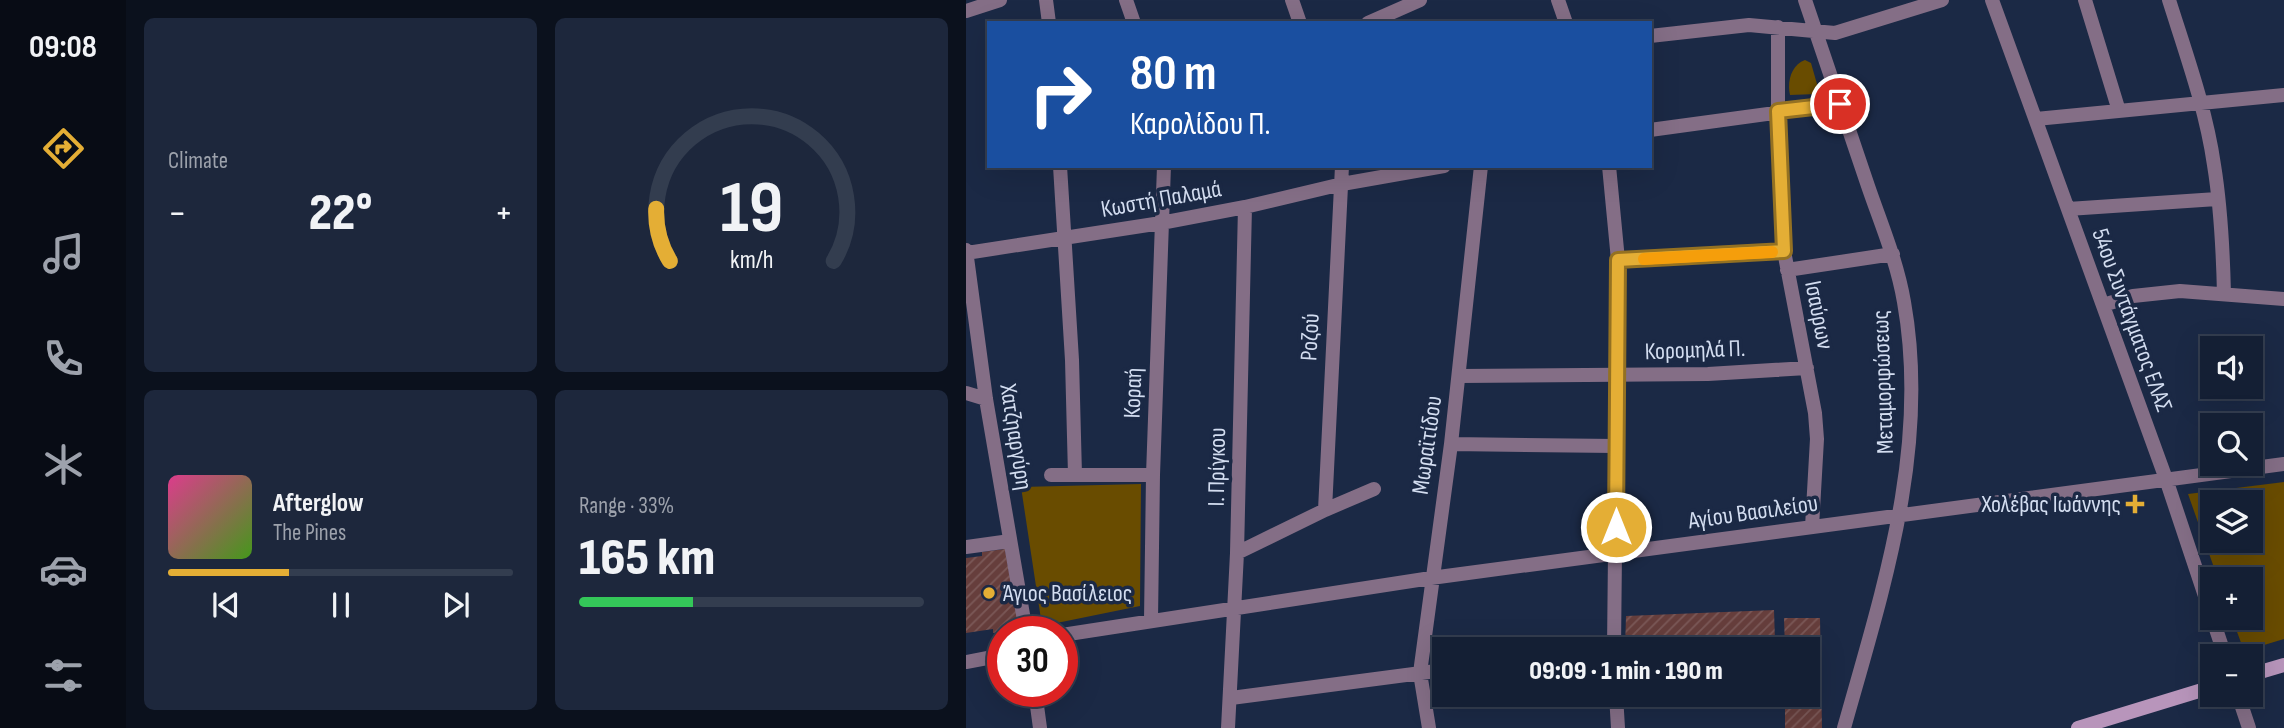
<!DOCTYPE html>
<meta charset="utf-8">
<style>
body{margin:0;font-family:"Sofia Sans Condensed",sans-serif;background:#1d273c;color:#f1f3f6;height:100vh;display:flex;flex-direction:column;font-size:26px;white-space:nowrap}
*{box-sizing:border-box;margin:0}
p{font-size:23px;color:#9da2ac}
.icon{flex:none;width:38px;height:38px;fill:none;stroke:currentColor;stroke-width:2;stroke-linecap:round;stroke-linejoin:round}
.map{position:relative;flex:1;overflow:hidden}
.panel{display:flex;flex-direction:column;gap:18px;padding:18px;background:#0b111d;width:840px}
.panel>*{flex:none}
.banner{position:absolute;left:21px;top:21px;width:665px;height:147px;border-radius:0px;box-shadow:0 7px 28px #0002,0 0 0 2px #333d4f;background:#1a4fa0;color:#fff;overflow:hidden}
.tools{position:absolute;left:1234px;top:336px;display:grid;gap:14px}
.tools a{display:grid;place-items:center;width:63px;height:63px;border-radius:0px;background:#141f34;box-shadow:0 7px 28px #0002,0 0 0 2px #333d4f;font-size:35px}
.speed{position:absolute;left:21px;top:616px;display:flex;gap:14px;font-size:35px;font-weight:700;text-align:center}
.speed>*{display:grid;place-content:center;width:91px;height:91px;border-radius:50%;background:#141f34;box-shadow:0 7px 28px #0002,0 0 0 2px #333d4f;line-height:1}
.speed .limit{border:10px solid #d22;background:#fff;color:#111}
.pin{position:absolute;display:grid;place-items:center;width:60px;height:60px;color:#fff;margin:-30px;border:4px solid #fff;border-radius:50%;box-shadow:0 2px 7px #0007}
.me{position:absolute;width:77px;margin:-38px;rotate:0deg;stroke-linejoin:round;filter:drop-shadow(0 0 5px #0008)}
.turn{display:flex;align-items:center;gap:24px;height:147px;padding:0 28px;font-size:32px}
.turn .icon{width:91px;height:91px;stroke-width:2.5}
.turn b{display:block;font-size:49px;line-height:60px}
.big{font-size:52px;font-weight:800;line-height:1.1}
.panel .card{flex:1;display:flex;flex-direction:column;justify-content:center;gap:10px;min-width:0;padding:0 24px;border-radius:10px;background:#1d273c}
.panel .dial{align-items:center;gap:0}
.dial svg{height:182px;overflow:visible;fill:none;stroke:#333d4f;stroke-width:7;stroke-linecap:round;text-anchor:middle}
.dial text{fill:#f1f3f6;stroke:none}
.song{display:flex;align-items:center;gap:21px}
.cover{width:84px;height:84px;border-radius:10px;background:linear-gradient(135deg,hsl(330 70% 55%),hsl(100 70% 35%))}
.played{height:7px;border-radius:4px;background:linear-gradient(90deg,#e4ae35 35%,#333d4f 35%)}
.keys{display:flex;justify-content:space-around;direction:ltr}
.heat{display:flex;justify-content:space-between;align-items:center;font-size:38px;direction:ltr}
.charge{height:10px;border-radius:5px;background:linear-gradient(90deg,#34c759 33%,#333d4f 0)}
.panel .tiles{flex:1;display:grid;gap:18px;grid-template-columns:repeat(2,1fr)}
.trip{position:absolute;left:466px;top:637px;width:388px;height:70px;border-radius:0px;background:#141f34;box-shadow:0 7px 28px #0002,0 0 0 2px #333d4f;font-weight:800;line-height:70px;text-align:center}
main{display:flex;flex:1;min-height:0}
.dock{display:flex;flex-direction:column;width:126px;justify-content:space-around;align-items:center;background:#080c15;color:#9da2ac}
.dock .icon{width:49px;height:49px}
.dock .selected{color:#e4ae35}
.dock b{font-size:32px;color:#f1f3f6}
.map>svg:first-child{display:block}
.green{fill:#694c00;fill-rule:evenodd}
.building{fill:url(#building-hatch)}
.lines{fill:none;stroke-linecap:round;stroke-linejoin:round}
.street{stroke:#846e86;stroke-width:14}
.secondary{stroke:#b895bb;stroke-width:14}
.route-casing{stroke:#947122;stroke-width:18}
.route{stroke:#e4ae35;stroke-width:12}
.slow{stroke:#f59e0b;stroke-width:12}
.poi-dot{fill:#e4ae35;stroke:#1b2945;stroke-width:2.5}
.labels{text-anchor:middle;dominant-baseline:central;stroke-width:7;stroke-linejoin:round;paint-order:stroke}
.street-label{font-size:24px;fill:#d3ddf0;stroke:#1b2945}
.poi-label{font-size:24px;fill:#d3ddf0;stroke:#1b2945;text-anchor:end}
</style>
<main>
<nav class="dock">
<b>09:08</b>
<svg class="icon selected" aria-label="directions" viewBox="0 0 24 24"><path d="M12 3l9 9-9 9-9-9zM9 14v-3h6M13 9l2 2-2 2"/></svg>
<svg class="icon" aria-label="music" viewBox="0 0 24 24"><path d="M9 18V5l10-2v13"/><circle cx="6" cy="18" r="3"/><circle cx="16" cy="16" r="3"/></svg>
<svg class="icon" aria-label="phone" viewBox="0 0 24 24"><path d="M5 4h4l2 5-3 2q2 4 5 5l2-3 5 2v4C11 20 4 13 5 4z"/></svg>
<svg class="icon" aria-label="climate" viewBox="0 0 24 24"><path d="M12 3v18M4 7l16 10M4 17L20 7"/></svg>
<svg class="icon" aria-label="car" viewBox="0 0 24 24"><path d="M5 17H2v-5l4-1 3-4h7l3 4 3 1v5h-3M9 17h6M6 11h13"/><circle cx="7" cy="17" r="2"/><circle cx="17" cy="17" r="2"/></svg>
<svg class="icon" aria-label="filters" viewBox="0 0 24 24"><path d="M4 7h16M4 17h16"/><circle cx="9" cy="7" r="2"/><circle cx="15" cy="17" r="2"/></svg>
</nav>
<section class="panel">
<div class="tiles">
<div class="card"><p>Climate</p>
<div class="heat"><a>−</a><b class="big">22°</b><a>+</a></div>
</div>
<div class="card dial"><svg viewBox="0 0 100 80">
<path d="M14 69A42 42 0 1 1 86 69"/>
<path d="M14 69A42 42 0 0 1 8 46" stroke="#e4ae35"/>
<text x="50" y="56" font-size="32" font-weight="700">19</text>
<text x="50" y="72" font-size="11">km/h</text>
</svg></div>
<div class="card">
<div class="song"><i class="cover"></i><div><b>Afterglow</b><p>The Pines</p></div></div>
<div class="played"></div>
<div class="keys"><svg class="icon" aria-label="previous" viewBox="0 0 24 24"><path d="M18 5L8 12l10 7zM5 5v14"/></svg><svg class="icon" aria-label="pause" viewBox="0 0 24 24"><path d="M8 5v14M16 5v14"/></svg><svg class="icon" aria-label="next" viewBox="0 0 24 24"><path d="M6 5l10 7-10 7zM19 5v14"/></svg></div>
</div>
<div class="card"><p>Range · 33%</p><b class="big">165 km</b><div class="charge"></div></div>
</div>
</section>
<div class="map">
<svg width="1318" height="728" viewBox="0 0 1318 728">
<defs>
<pattern id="building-hatch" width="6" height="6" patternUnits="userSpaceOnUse" patternTransform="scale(1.75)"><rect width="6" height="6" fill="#663e3c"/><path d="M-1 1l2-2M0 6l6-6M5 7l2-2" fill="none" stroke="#7b5958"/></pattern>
</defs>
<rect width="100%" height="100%" fill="#1b2945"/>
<path class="green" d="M 839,60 L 845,63 L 853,91 L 851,94 L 824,95 C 821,82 825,65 839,60 Z
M 1318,482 L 1318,639 L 1278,651 L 1266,618 L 1284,618 L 1284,579 L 1252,579 L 1222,494 ZM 1246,502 L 1284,502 L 1284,541 L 1246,541 Z
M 175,484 L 174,606 L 76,626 L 55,487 Z"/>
<path class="building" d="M 39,549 L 53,628 L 27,633 L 27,629 L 0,633 L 0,558 L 16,556 L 16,552 Z
M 808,610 L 809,641 L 659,649 L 660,616 Z
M 818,618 L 854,618 L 856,728 L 819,728 L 819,695 L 842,695 L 842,649 L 819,649 Z"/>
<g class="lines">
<path class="street" d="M 80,0 L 83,23
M 160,0 L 168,23
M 326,0 L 334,23
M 592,0 L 600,23
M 839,0 C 860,62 881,124 902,186 C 915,224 931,261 938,302 C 964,448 917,589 878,728
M 1026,0 L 1200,479 L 1259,656
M 1119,0 L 1153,111
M 1203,0 C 1220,54 1240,109 1248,165 C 1255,208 1257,251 1258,294
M 0,11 L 34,0
M 402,23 L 454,0
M 812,27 L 812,111 L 818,251 L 849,413 L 851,439 L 846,527
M 684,36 L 783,25 L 869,33 L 976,0
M 1070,119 L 1318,95
M 684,130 L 874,104
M 94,166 L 106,360 L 109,475
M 643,166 L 652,260 L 648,649
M 1102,209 L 1251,199
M 0,250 L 20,399 L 60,632
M 0,253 L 195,223 L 279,207 L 376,184 L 478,166
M 652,260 L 818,251
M 821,270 L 927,254
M 1137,305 L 1167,296 L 1214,291 L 1318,299
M 494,376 L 742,374 L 841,368
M 0,393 L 20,399
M 485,444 L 650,446
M 85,475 L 187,475
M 359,510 L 376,166
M 0,547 L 44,541
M 271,553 L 359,510 L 408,489
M 185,620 L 187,475 L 198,166
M 96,635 L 465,578 L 1318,464
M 0,662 L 37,655
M 69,691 L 74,728
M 650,695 L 652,728
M 1272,695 L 1283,728
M 265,698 L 478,670
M 262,728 L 271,553 L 279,207
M 463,728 L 454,673 L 485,444 L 515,166"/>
<path class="secondary" d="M 1284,675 L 1318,665
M 1112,728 L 1246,687"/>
</g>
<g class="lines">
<defs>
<path id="route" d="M 650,527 L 652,260 L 818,251 L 812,111 L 874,104"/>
</defs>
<use href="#route" class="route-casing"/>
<use href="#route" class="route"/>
<path class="slow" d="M 678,259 L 806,252"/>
</g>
<g class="poi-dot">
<path d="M1165.5 493.5h7v7h7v7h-7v7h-7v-7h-7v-7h7z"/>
<circle cx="23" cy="593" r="7"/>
</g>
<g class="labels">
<g class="street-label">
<text transform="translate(195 199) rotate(-10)">Κωστή Παλαμά</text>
<text transform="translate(853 315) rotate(79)">Ισαύρων</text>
<text transform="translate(1166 320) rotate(70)">54ου Συντάγματος ΕΛΑΣ</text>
<text transform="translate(344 337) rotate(-87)">Ροζού</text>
<text transform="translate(729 350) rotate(-2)">Κορομηλά Π.</text>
<text transform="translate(917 382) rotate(-92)">Μεταμορφώσεως</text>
<text transform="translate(167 393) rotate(-88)">Κοραή</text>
<text transform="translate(50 437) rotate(81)">Χατζηαργύρη</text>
<text transform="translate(461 445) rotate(-82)">Μωραϊτίδου</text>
<text transform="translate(251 467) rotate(-89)">Ι. Πρίγκου</text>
<text transform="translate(787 512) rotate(-8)">Αγίου Βασιλείου</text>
</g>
<g class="poi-label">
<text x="1155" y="504">Χολέβας Ιωάννης</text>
<text x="37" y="593" text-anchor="start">Άγιος Βασίλειος</text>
</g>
</g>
</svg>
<div class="tools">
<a><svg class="icon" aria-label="sound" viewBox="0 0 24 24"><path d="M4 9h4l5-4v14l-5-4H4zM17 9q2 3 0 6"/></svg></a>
<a><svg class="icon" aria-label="search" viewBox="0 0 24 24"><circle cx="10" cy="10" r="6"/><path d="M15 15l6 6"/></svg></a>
<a><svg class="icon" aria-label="layers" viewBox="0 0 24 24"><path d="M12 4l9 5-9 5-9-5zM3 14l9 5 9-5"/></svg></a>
<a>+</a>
<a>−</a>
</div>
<div class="speed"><div class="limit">30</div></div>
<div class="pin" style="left:874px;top:104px;background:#d93025"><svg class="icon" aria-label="arrive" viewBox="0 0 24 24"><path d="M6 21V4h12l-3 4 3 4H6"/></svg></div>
<svg class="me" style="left:650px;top:527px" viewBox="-20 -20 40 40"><circle r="17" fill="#e4ae35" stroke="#fff" stroke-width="3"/><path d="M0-11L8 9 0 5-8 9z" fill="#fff"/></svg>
<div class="trip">09:09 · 1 min · 190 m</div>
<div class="banner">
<div class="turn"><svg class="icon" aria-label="right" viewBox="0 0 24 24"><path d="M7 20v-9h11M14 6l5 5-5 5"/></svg><div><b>80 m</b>Καρολίδου Π.</div></div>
</div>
</div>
</main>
